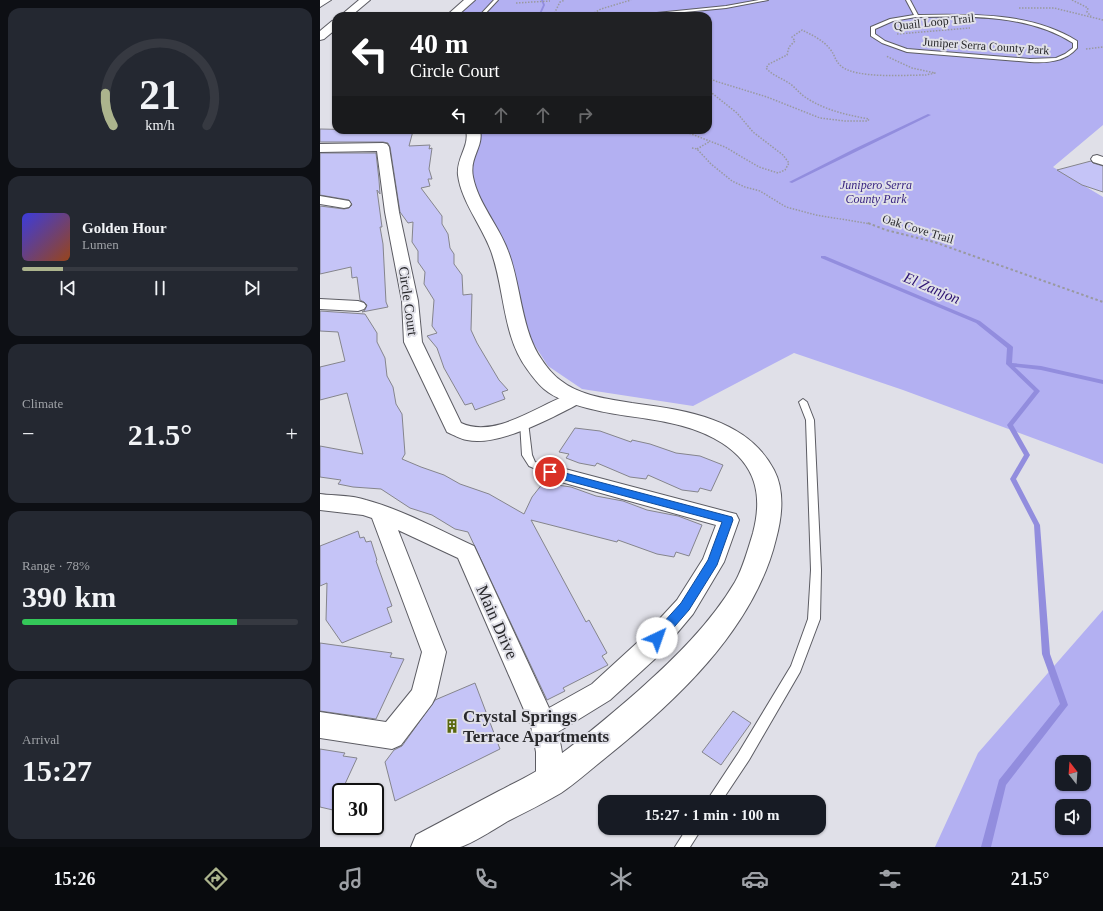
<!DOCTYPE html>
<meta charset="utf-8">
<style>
body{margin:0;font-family:Georgia,serif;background:#242831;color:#f1f3f6;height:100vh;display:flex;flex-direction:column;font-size:15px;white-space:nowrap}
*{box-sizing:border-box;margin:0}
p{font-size:13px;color:#9ea1a6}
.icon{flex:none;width:22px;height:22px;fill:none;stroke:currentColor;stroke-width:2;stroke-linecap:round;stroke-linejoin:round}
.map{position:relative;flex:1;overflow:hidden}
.details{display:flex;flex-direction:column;gap:8px;padding:8px;background:#0d0f14;width:320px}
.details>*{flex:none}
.guide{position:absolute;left:12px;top:12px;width:380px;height:122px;border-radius:12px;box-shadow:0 1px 3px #0004;background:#202124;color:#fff;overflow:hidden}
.needle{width:26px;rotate:343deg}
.controls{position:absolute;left:735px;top:755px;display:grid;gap:8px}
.controls a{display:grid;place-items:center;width:36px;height:36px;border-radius:8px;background:#171b24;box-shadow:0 1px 3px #0004;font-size:20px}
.speed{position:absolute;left:12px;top:783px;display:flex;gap:8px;font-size:20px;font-weight:700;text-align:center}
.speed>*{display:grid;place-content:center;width:52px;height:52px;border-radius:50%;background:#171b24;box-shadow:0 1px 3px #0004;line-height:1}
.speed .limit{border:2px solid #111;border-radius:6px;background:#fff;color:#111}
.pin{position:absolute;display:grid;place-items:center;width:34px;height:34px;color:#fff;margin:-17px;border:2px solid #fff;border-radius:50%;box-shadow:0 1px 4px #0007}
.me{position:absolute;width:44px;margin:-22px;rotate:42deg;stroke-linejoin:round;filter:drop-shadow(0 0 3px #0008)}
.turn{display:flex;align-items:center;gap:14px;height:84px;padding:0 12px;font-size:18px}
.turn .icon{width:52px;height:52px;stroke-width:2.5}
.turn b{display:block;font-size:28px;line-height:34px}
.lanes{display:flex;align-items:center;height:38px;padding:0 12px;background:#0003;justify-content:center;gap:20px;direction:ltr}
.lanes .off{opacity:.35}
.big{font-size:30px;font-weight:600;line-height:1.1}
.details .widget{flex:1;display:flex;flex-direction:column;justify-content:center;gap:6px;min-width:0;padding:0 14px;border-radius:12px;background:#242831}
.details .dial{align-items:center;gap:0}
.dial svg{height:104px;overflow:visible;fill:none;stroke:#363941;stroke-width:7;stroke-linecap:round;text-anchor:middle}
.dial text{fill:#f1f3f6;stroke:none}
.song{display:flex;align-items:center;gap:12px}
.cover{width:48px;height:48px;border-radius:6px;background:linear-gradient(135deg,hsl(240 70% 55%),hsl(20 70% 35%))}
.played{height:4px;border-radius:2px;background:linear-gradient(90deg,#acb48d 15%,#363941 15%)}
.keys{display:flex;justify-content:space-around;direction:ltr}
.heat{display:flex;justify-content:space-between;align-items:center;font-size:22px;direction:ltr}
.charge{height:6px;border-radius:3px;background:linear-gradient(90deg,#34c759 78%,#363941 0)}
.trip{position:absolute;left:278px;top:795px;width:228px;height:40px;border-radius:12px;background:#171b24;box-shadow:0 1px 3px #0004;font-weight:600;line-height:40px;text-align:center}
.tab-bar{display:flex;height:64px;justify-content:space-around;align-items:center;background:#090b0e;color:#9ea1a6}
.tab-bar .icon{width:28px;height:28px}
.tab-bar .current{color:#acb48d}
.tab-bar b{font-size:18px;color:#f1f3f6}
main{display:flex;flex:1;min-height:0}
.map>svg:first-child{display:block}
.green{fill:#b3b0f2;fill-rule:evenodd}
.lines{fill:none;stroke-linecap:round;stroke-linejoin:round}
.stream{fill:#928dde;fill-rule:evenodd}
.building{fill:#c5c4f7;stroke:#85858c}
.service-casing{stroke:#5c5c63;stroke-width:2}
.minor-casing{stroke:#5c5c63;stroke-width:2}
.tertiary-casing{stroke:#5c5c63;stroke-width:2}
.motorway-casing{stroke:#5c5c63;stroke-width:2}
.path-far1{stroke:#99999f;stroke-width:1.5;stroke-dasharray:1.5 1.5;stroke-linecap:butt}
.path{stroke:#99999f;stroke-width:2;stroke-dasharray:2.5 2.5;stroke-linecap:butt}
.service{fill:#fff;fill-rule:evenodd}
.minor{fill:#fff;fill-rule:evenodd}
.tertiary{fill:#fff;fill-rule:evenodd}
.motorway{fill:#fff;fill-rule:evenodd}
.route{fill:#1a73e8;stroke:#114b97}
.labels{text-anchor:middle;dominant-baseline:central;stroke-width:4;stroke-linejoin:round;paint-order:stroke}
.far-street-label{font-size:12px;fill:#28282b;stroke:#e0e0e8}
.far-park-label{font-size:12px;font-style:italic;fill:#382481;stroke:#e0e0e8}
.street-label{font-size:14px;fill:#28282b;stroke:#e0e0e8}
.water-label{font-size:15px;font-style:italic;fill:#2c1271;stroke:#e0e0e8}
.near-street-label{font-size:17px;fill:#28282b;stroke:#e0e0e8}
.near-poi-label{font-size:17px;font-weight:bold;fill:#28282b;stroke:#e0e0e8;text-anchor:start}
</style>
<main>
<section class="details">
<div class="widget dial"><svg viewBox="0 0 100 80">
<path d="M14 69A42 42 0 1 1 86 69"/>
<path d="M14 69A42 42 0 0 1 8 44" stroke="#acb48d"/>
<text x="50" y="56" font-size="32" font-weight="700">21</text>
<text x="50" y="72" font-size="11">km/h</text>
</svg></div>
<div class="widget">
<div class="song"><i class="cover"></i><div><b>Golden Hour</b><p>Lumen</p></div></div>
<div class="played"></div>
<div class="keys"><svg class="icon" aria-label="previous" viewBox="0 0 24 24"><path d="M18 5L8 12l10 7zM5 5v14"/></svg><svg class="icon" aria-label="pause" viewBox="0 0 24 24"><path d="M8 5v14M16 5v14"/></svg><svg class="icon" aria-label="next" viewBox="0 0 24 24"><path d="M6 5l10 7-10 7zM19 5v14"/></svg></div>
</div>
<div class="widget"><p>Climate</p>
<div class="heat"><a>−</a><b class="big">21.5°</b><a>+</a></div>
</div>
<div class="widget"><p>Range · 78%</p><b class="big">390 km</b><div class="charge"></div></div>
<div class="widget"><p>Arrival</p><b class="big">15:27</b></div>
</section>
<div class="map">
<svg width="783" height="847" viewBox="0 0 783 847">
<rect width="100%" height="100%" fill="#e0e0e8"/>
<path class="green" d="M 154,0 L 783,0 L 783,125 L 733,167 L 783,197 L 783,464 L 583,390 L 474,353 L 373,406 L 262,389 L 228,366 L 210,338 L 185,245 L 151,182 L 147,169 L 157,130 L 388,130 L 388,16 L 134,16 Z
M 783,610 L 783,847 L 615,847 L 658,753 ZM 742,762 L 764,762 L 764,784 L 742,784 ZM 742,806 L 764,806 L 764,828 L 742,828 Z"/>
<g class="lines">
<path class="stream" d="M 221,0 L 223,0 L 225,5 L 220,16 L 218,16 L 223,5 Z
M 608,114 L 611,115 L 472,183 L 469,182 L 534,149 Z
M 501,256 L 505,256 L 660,321 L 692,346 L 693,347 L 692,363 L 721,366 L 783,380 L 783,384 L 721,370 L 695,367 L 720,391 L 693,425 L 710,455 L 696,479 L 720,525 L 730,654 L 748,705 L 686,785 L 671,847 L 661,847 L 679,780 L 740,704 L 722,654 L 714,525 L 690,479 L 704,455 L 687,425 L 714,391 L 686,364 L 687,348 L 656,323 L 501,258 Z"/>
</g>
<path class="building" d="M 0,129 L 93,131 L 89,146 L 110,145 L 109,149 L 112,148 L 109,169 L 112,179 L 108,179 L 110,186 L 101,188 L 122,216 L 122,224 L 128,234 L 130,248 L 134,254 L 134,264 L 142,275 L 143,295 L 152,294 L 151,330 L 157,343 L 179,380 L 188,390 L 182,392 L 185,399 L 155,410 L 152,403 L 145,405 L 124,368 L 117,348 L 107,336 L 117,333 L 112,326 L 114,300 L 104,284 L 105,272 L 98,262 L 98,251 L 92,242 L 93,222 L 88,223 L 80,212 L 70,147 L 68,143 L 63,142 L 0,142 Z
M 0,153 L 56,153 L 59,180 L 60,194 L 57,190 L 62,227 L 60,227 L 63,244 L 66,302 L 68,307 L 42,312 L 45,310 L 47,305 L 44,302 L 40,300 L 37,277 L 32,278 L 31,267 L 0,274 L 0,206 L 24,209 L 29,208 L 32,205 L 29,200 L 0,195 Z
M 771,161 L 773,163 L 783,166 L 783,192 L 762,185 L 737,170 Z
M 0,311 L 45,314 L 57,333 L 57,342 L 65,358 L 67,376 L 73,387 L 76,404 L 82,414 L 85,454 L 82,459 L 101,467 L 124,475 L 140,484 L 169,494 L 204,514 L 212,497 L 223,483 L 251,487 L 276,496 L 303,501 L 327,510 L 358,516 L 382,525 L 369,556 L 356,552 L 354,557 L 337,554 L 298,540 L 297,542 L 211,520 L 266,622 L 269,620 L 287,653 L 282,656 L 288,665 L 243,688 L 245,691 L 227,700 L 148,532 L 135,529 L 112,515 L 90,508 L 61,489 L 33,487 L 18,484 L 21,480 L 0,477 L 0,446 L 43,454 L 27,393 L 0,400 L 0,367 L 25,361 L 18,332 L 0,331 Z
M 255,428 L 280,431 L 311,442 L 312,440 L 330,444 L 356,453 L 380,456 L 403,465 L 391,491 L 380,488 L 378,492 L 362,490 L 328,475 L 326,479 L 310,477 L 277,463 L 275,466 L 259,463 L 246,458 L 249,454 L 239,452 Z
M 38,531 L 40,538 L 44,537 L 46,542 L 51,541 L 57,560 L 56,561 L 72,606 L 67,608 L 72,622 L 22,643 L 6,620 L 7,583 L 0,586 L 0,546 Z
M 0,643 L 72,653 L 70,657 L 84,659 L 56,719 L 0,711 Z
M 155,683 L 180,749 L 75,801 L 65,762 L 74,750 L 82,746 L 115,700 Z
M 413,711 L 431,723 L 401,765 L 382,752 Z
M 0,749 L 25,753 L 23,756 L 37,758 L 13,810 L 0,807 Z"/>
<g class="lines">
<defs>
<path id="service" d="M 174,0 L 178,0 L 163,16 L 159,16 Z
M 439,0 L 448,0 L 406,8 L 323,16 L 307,16 L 406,6 Z
M 586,0 L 590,0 L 598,15 C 650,14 711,12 757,41 L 757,48 C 745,62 727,63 710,62 L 587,52 L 562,43 L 551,36 L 551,27 L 570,19 L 594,15 ZM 596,17 C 648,16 708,14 753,43 L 753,48 L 745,54 L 736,58 L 710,59 L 587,49 L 565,41 L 555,34 L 555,29 L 573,21 Z
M 483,399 L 487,402 L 494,420 L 501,570 L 500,619 L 480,672 L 429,760 L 401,802 L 386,802 L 419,752 L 471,666 L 488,619 L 491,570 L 486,420 L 479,402 Z
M 204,419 L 208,422 L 212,455 L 215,462 L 233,470 L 235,472 L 233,474 L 227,474 L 209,466 L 202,455 L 200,422 Z
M 367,828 L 382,828 L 370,847 L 355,847 Z"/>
<path id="minor" d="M 63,143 L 67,144 L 69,147 L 79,212 L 98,301 L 102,342 L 141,423 C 177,440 223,401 256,392 L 262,394 L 265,398 L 262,402 C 234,417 178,447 147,440 C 140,439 134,435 127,432 L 84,342 L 82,301 L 65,212 L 57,151 L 0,152 L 0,144 Z
M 777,155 L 783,157 L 783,165 L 773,162 L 771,159 L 773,156 Z
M 0,196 L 29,201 L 31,204 L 29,207 L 24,208 L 0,204 Z
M 0,299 L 38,301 L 44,303 L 46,306 L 44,309 L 38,311 L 0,309 Z
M 230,465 L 408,512 L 416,514 L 419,520 L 404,562 L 373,614 L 337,657 L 290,700 L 238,732 C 242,751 247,772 240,791 L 230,795 L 220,791 L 216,781 L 216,752 L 211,726 L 138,558 L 78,530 L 126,652 L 116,696 L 112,704 L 81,745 L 72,749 L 0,738 L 0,712 L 66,722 L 92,690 L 102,652 L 52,518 L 43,515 L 0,510 L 0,494 C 15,496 32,495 46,500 C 83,510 119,530 154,546 L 229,708 L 272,684 L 319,641 L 357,600 L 383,559 L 396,525 L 223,477 L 220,472 L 223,467 Z"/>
<path id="tertiary" d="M 144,0 L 155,0 L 137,16 L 126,16 Z
M 146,130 L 160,130 C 164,147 149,157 153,177 C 158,203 179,226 188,251 C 201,284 201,331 222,360 C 226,366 233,375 240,380 C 260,396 288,399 312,403 C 364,410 427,418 454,470 C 465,491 462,517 456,539 C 434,630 354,703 284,759 C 270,770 256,783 241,793 C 224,803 206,812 188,821 C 178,827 150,845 140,847 C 126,847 106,847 91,847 L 96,835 C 124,820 151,806 179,791 C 192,784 207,777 220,769 C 255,745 287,718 318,691 C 354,659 390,624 415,582 C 423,568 428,549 433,533 C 443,495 436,465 402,443 C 362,417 311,420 267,408 C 252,404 236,399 224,389 C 218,384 212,376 207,369 C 182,335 185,289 171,251 C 162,226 141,201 138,175 C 136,158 150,146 146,130 Z"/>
<path id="motorway" d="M 0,0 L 11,0 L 0,7 Z
M 39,0 L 50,0 L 31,16 L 20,16 Z
M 16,20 L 16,29 L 4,39 L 0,40 L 0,31 L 12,21 Z"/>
</defs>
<use href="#service" class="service-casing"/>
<use href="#minor" class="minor-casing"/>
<use href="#tertiary" class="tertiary-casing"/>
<use href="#motorway" class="motorway-casing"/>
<path class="path-far1" d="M 752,0 L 768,8 L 767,12 L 771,16
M 196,3 L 230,1
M 699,8 L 734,8 L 783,20
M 233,16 L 240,2 L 245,0
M 269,16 L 281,9 L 311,0
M 577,34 L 650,28
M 766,49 L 783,47
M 388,77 L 395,81 L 447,97 L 500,118 L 525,121 L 548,121 L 549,119 C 527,115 504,110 485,97 C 479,93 475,87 469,83 C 461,78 452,75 446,68 L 449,64 L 467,55 L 469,47 L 475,41 L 472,37 L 482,30 C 492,35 503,40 510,49 C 515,55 515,61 521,66 C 536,79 586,75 606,75 L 615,73 L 592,68 L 566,56
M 361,130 L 405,147 L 439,167 L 458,173 L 465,170 L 469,163 L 463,155 L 433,132 L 417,113 L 388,90
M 372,148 L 377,149 L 391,164 L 412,181 L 425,187 L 440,191 L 466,207 L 496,215 L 551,224
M 377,149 L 389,142"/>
<path class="path" d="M 548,223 L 566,230 L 614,242 L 783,302"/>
<use href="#service" class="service"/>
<use href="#minor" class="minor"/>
<use href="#tertiary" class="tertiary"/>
<use href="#motorway" class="motorway"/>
</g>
<path class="route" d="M 230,469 L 412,517 L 413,520 L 397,565 L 369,610 L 341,642 L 337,643 L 333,642 L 331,638 L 333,634 L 361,603 L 388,560 L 402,522 L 226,475 L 225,472 Z"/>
<defs>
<symbol id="building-bare" viewBox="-9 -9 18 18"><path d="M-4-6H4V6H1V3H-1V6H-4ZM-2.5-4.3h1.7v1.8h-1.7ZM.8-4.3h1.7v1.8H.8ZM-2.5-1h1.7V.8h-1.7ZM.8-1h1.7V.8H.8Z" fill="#58660c" stroke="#e0e0e8" stroke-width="2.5" paint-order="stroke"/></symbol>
</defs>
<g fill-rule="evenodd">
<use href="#building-bare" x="122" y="716" width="20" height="20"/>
</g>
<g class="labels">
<g class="far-street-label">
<text transform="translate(614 22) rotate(-6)">Quail Loop Trail</text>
<text transform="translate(666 46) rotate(4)">Juniper Serra County Park</text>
<text transform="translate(598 229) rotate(17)">Oak Cove Trail</text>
</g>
<g class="far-park-label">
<text x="556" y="185">Junipero Serra<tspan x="556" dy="14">County Park</tspan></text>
</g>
<g class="street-label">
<text transform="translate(88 301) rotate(82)">Circle Court</text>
</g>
<g class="water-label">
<text transform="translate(612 288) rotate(23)">El Zanjon</text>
</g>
<g class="near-street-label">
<text transform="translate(177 622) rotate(66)">Main Drive</text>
</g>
<g class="near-poi-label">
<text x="143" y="716">Crystal Springs<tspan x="143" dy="20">Terrace Apartments</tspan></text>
</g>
</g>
</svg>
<div class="controls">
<a><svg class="needle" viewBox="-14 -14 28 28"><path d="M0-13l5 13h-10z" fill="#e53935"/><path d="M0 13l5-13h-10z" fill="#9ea1a6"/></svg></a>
<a><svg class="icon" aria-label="sound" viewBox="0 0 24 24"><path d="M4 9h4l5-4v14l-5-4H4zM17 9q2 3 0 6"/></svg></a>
</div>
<div class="speed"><div class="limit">30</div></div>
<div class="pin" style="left:230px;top:472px;background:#d93025"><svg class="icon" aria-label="arrive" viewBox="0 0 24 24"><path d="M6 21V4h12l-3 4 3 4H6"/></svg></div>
<svg class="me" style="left:337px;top:638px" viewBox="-20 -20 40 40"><circle r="19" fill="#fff"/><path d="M0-13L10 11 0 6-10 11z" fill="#1a73e8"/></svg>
<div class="trip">15:27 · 1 min · 100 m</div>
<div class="guide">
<div class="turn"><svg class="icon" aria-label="left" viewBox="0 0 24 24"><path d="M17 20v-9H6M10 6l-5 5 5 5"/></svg><div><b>40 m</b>Circle Court</div></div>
<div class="lanes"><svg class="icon" aria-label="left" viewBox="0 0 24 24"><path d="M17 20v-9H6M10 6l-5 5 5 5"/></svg><svg class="icon off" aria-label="ahead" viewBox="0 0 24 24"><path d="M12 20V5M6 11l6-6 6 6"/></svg><svg class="icon off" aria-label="ahead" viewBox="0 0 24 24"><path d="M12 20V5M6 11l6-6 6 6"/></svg><svg class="icon off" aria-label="right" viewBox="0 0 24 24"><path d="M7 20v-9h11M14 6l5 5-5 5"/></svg></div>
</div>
</div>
</main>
<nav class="tab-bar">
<b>15:26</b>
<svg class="icon current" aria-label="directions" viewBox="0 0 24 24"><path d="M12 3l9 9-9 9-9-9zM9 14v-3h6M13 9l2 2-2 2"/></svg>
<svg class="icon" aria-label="music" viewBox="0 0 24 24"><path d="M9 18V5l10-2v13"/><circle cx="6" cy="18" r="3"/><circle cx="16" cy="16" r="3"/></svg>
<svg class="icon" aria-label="phone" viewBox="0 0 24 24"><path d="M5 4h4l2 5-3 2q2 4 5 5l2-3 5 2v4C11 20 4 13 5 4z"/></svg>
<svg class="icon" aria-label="climate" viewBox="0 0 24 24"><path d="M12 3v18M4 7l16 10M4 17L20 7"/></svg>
<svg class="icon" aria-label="car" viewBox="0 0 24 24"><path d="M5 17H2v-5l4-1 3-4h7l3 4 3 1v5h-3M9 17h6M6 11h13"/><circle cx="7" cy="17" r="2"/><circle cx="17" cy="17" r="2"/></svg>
<svg class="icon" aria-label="filters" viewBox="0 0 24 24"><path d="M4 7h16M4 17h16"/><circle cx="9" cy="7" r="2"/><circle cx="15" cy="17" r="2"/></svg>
<b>21.5°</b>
</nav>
